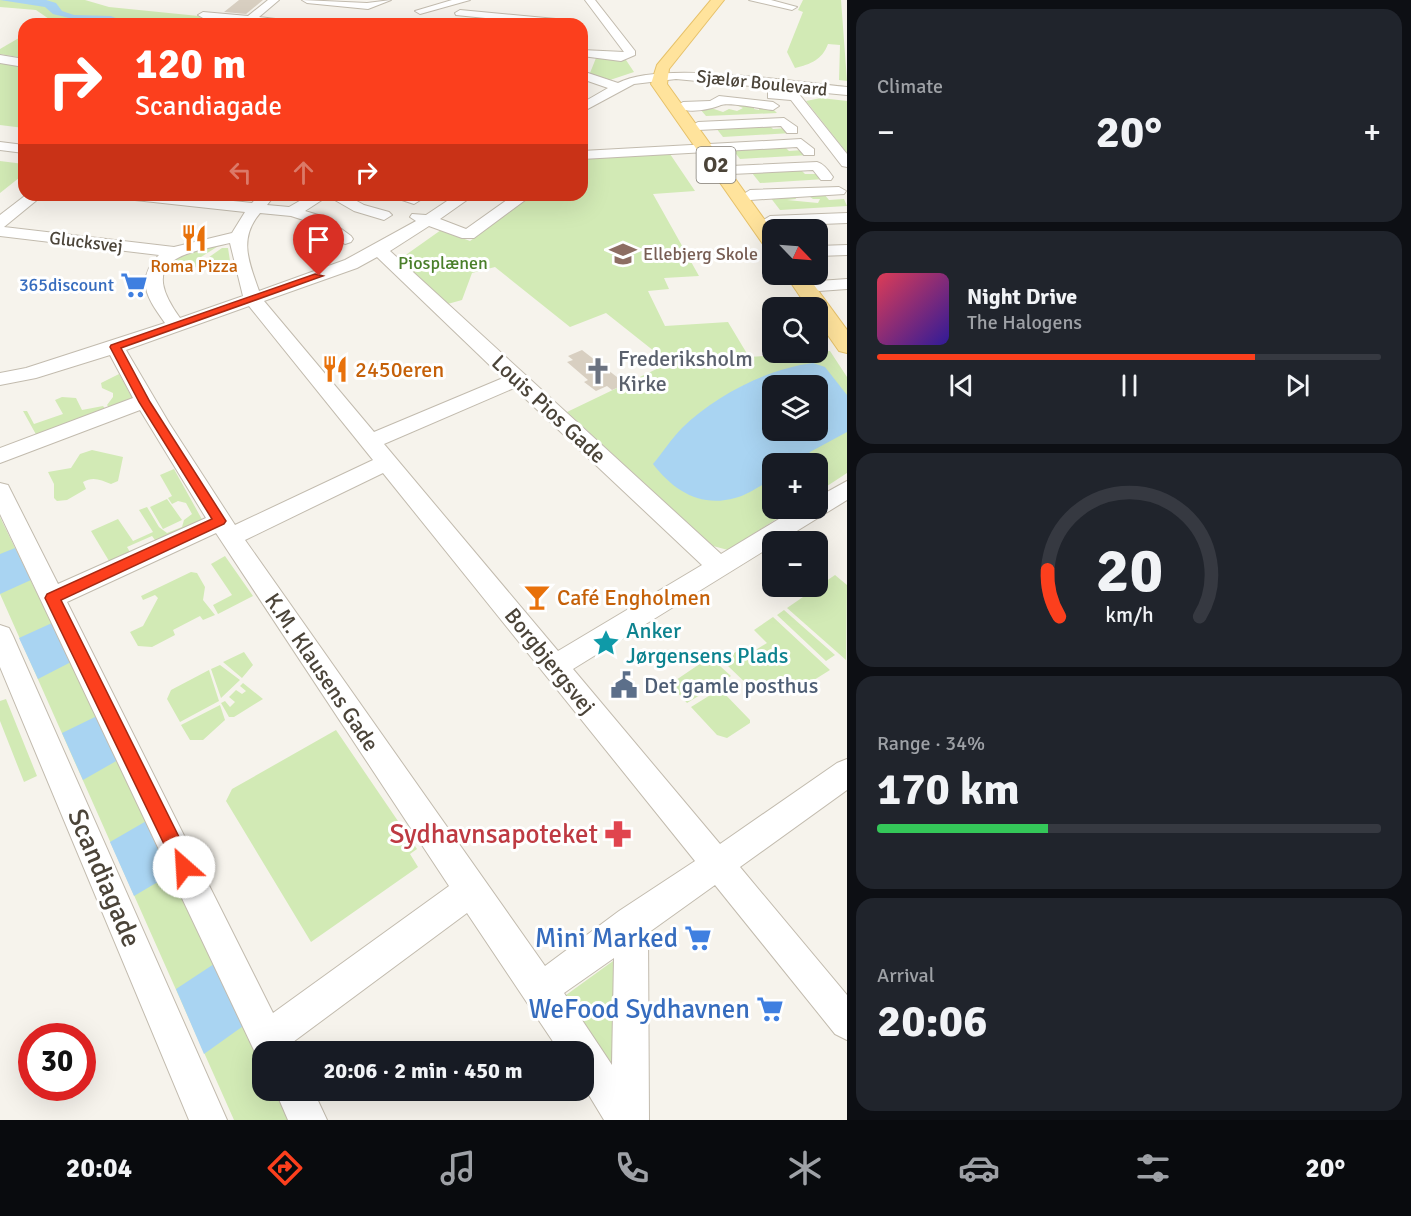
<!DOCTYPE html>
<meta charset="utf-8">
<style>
body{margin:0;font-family:Signika,sans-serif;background:#20242c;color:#f1f3f6;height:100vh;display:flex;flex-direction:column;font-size:22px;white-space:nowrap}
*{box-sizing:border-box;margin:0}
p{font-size:20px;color:#9ea1a6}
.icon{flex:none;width:33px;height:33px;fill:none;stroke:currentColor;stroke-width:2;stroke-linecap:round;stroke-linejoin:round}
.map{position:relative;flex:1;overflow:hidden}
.sheet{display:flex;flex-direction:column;gap:9px;padding:9px;background:#0d0f14;width:564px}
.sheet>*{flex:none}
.guide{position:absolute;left:18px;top:18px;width:570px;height:183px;border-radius:18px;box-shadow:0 6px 24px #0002;background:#fc3f1d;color:#fff;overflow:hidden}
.needle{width:39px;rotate:115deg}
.fabs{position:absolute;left:762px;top:219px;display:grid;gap:12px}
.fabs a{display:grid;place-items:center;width:66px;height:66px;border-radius:12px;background:#171b24;box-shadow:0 6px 24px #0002;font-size:30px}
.speed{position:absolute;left:18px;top:1023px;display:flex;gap:12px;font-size:30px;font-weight:700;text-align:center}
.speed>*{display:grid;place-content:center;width:78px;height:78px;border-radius:50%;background:#171b24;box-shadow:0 6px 24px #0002;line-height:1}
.speed .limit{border:9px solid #d22;background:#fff;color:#111}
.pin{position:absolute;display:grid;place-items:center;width:51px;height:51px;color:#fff;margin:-62px -26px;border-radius:50% 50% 50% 0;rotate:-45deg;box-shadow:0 0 6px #0007}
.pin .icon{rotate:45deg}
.me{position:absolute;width:66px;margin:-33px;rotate:334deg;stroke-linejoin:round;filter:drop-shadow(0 0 4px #0008)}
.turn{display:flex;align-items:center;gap:21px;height:126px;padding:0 18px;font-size:27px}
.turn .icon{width:78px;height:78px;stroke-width:2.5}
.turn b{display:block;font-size:42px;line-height:51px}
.lanes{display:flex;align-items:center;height:57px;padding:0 18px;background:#0003;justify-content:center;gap:30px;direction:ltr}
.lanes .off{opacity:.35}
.big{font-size:45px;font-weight:700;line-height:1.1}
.sheet .tile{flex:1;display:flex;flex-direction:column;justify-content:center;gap:9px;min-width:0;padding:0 21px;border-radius:18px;background:#20242c}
.sheet .dial{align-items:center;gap:0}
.dial svg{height:156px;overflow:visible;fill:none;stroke:#363941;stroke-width:7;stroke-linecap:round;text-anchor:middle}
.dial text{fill:#f1f3f6;stroke:none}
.song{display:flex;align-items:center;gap:18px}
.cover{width:72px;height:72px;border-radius:9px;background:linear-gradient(135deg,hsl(350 70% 55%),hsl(250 70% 35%))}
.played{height:6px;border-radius:3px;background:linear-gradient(90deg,#fc3f1d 75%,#363941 75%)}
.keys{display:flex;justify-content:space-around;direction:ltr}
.heat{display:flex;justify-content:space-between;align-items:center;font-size:33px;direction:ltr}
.charge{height:9px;border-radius:4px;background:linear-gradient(90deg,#34c759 34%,#363941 0)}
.trip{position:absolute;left:252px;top:1041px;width:342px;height:60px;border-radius:18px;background:#171b24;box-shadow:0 6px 24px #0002;font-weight:700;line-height:60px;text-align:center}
.tab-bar{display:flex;height:96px;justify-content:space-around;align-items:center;background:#090b0e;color:#9ea1a6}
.tab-bar .icon{width:42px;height:42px}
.tab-bar .selected{color:#fc3f1d}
.tab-bar b{font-size:27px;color:#f1f3f6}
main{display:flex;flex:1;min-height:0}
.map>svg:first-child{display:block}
.green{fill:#d2eab5;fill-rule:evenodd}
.water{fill:#a9d4f2;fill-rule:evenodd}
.building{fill:#d8cfc1}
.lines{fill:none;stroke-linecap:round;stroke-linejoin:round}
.minor-casing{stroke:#c2bbae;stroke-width:2}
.major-casing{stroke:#e6c16a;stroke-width:2}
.minor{fill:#fff;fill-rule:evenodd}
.major{fill:#ffe39c;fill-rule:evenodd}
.route{fill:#fc3f1d;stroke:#a42913;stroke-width:1.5}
.labels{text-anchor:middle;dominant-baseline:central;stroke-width:6;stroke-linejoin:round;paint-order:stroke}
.far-street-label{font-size:18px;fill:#4b4439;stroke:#fff}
.far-education-label{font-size:18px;fill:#785e54;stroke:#fff;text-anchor:start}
.far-park-label{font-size:18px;fill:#4a7f2a;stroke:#fff}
.far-food-label{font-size:18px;fill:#c56008;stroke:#fff}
.far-shop-label{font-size:18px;fill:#366cbe;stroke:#fff;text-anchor:end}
.shield{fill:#fff;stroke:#817c74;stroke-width:1.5}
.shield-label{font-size:21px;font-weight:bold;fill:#4b4439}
.worship-label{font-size:22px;fill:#5b616d;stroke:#fff;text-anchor:start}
.food-label{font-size:22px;fill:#c56008;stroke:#fff;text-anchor:start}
.street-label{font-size:22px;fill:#4b4439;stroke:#fff}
.culture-label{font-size:22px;fill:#0d838f;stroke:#fff;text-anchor:start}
.service-label{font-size:22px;fill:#4e5e75;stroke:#fff;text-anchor:start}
.near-health-label{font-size:27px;fill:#be3a42;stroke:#fff;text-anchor:end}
.near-street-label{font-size:27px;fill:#4b4439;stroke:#fff}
.near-shop-label{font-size:27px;fill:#366cbe;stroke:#fff;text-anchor:end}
</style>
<main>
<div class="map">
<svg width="847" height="1120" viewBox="0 0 847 1120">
<rect width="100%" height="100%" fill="#f6f3ec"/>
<path class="green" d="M 0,0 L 85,0 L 109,7 L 279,24 L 42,24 L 49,19 L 36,10 L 0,7 Z
M 803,0 L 841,0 L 847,81 L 839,80 L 840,45 L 828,44 C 822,60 811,64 795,68 L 787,52 L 803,12 L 798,10 Z
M 24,35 L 24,58 L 0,54 L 0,49 Z
M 596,58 L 626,60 L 634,72 L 607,81 L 590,73 Z
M 0,63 L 24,67 L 24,128 L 0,125 Z
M 821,98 L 847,101 L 847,153 L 806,101 Z
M 738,104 L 754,105 L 754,109 L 759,110 L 760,106 L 771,107 L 777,113 L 706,116 L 700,109 L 711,108 L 723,112 L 729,109 L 737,111 L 743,108 L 736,105 Z
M 768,124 L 773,129 L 787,128 L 792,133 L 723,137 L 716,128 Z
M 784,146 L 789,151 L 803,150 L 809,155 L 740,159 L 733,150 Z
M 670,154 L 695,191 L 653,194 L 699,276 L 664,278 L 669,289 L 648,291 L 665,326 L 728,322 L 749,357 L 830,351 L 847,377 L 847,473 L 818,492 L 818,464 L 772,464 L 772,508 L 792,509 L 728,550 L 713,546 L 567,412 L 669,363 L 606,313 L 570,327 L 495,267 L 472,273 L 462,300 L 444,305 L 400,259 L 441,230 L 470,241 L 533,195 L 582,195 L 582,159 L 584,158 ZM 772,386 L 818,386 L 818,430 L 772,430 Z
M 0,161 L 24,164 L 24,174 L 0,193 Z
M 800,169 L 805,174 L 820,174 L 825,179 L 760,183 L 752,173 Z
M 824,194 L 829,200 L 844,199 L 847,206 L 780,210 L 770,197 L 795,196 L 796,199 L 787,200 L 818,203 L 820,199 L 813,199 L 807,195 Z
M 220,245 L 201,257 L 202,264 L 194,268 L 176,267 L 159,273 L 177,255 Z
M 222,248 L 228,248 L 231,267 L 222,268 L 205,260 Z
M 119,374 L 134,401 L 111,410 L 107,405 L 113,397 L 113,393 L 102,388 L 101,383 Z
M 62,397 L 76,398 L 82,410 L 103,406 L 108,412 L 38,438 L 23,411 L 27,411 L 34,424 L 63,414 L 55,400 Z
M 92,450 L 123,457 L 118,481 L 111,484 C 101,480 93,476 83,482 L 86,489 L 67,500 L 57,501 L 54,498 L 54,484 L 48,472 L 71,468 L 80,454 Z
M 174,469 L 204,523 L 158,544 L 152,536 L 127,547 L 133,557 L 112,566 L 91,531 L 118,519 L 133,541 L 153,532 L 139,510 L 147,507 L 159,527 L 167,533 L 182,527 L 184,520 L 192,514 L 186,503 L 178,501 L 172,504 L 168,498 L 172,496 L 160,475 Z
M 167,499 L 182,520 L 163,529 L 150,507 Z
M 0,517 L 262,1057 L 262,1090 L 279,1091 L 293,1120 L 234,1120 L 0,594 Z
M 225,556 L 253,596 L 218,614 L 213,605 L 232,595 L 211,564 Z
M 191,572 L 197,573 L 205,587 L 203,600 L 215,615 L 203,620 L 200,616 L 173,630 L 175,635 L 152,647 L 138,646 L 130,632 L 143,626 L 158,598 L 155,595 L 143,600 L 141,596 Z
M 835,575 L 847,585 L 846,660 L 787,608 Z
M 784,610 L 835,655 L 826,661 L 777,615 Z
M 773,617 L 830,670 L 790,695 L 773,679 L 753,690 L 728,666 L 734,662 L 729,657 L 742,647 L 749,654 L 767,643 L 754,630 Z
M 244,652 L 253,665 L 242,678 L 223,662 Z
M 710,657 L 731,676 L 687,703 L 676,691 L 676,680 Z
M 220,665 L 240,680 L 221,698 L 211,669 Z
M 209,670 L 219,701 L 180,722 L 167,699 L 171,690 Z
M 243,683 L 263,699 L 234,717 L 229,717 L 221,703 L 225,701 L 230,707 L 235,702 L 229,697 L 236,690 L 242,694 L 246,691 L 240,686 Z
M 720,689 L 750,720 L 750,723 L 727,738 L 717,735 L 691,707 Z
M 6,699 L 37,776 L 24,782 L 0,721 L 0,701 Z
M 220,705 L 225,720 L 203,740 L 190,740 L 181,725 Z
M 336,730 L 417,849 L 410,854 L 418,867 L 311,942 L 226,801 L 232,789 Z
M 613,961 L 615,962 L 619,1083 L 555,1003 Z"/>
<path class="water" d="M 0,0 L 46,0 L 56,3 L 62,11 L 74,15 L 111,16 L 125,22 L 177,19 L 198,24 L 166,22 L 124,24 L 106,19 L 73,19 L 53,14 L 45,7 Z
M 813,363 L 825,367 L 847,395 L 847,432 L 810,452 L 800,463 L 772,464 L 772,479 C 761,485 747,495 735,498 C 700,508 673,490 653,464 C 663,452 672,438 682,428 C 716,395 767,369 813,363 ZM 772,386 L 818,386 L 818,430 L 772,430 Z
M 15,548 L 31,580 L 0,594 L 0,554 Z
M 52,623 L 71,662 L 38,679 L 19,638 Z
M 97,716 L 118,760 L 83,780 L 62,733 Z
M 148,820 L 173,873 L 134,896 L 110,842 Z
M 217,962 L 246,1024 L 204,1054 L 176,989 Z"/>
<path class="building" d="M 239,0 L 263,0 L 246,14 L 224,12 Z
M 582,350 L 626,384 L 612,390 L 607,386 L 596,391 L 584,382 L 588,380 L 567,362 L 573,360 L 568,356 Z"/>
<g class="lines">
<defs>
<path id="minor" d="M 268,0 L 279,0 L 259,17 L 292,21 L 297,24 L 260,24 L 203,18 L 198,15 L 203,12 L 248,16 Z
M 302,0 L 367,3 L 391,0 L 368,9 L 307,3 Z
M 452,0 L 470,0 L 420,14 L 415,11 Z
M 585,0 L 595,0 L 635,51 L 635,55 L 621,61 L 582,56 L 582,50 L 624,52 Z
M 749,0 L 771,0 L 797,7 L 792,10 Z
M 460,10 L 577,21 L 582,24 L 543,24 L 456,15 L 455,13 Z
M 0,55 L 24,59 L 24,67 L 0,63 Z
M 582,71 L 618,83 C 661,60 794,82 847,87 L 847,95 L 676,79 L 634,84 L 582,112 L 582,103 L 608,88 L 582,79 Z
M 772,91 L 799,94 L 847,154 L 847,167 L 842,166 L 791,100 L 768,98 L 768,92 Z
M 719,96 L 773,102 L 779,106 L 773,110 C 763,109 729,102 721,105 C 711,109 686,115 677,106 L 683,102 L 710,101 Z
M 784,118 L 797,127 L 797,133 L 787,133 L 781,126 L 698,130 L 691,126 L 698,122 Z
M 801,139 L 814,149 L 814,155 L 804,155 L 797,147 L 582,159 L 582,151 Z
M 0,142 L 24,145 L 24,153 L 0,150 Z
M 817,162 C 824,164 829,171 833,177 L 831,180 L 821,180 L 813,170 L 731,174 L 724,170 L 731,166 Z
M 839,187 L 846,191 L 844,194 L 750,200 L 742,195 L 750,190 Z
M 26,195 L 43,195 L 4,227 L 174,247 L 232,233 L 245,212 L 135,200 L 127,195 L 177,195 L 252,203 L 259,195 L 275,195 L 267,205 L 289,207 L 310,195 L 346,195 L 364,205 L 389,212 L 392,215 L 384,220 L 354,211 L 328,196 L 305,211 L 325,217 L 351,236 L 353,239 L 351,242 L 345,244 L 313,223 L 291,216 L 260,213 C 238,239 249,262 259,291 L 345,260 L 416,221 L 410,217 L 412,214 L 426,215 L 456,195 L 474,195 L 440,219 L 466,229 L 514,195 L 532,195 L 474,238 L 462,238 L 429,226 L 390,251 L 721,554 L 797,508 L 818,508 L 818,497 L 847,481 L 847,500 L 779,542 L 772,542 L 772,546 L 573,669 L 720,844 L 837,763 L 847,759 L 847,790 L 740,867 L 847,995 L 847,1040 L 835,1034 L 715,885 L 648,933 L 649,1120 L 604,1120 L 584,1087 L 584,1052 L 560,1052 L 467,913 L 289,1045 L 292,1052 L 262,1052 L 261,1065 L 0,514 L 0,483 L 8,485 L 11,491 L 58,584 L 206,518 L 140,410 L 0,463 L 0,448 L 133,398 L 110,355 L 36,378 L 0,385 L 0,373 L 26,368 L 165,323 C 148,299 134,280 159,255 L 0,236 L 0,215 ZM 230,243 L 243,296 L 180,318 C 138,260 180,254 230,243 ZM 377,257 L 503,378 L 374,432 L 264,301 L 357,268 ZM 249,306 L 373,460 L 235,525 L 169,423 L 126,350 ZM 514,388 L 702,565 L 558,651 L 384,444 ZM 383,473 L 695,861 L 619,911 L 545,966 L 245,540 ZM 216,533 L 449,886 L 273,1013 L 67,602 ZM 614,958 L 612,1065 L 564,993 Z
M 393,195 L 417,195 L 422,199 L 414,204 L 396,198 Z
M 847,213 L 847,223 L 770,226 L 762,221 L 770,216 Z
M 847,245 L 847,255 L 818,256 L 818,246 Z
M 847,279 L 847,289 L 819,291 L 810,286 L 819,281 Z
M 0,625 L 9,628 L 13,636 L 227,1120 L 189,1120 L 0,667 Z
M 275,1090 L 313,1090 L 327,1120 L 288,1120 Z"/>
<path id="major" d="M 711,0 L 724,0 L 669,69 L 667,84 L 772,230 L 772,249 L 765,247 L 651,84 L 657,65 Z
M 785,274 L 806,274 L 847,330 L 847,353 L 839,351 L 818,321 L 818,308 L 808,308 Z"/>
</defs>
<use href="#minor" class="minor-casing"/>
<use href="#major" class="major-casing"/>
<use href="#minor" class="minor"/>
<use href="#major" class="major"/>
</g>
<path class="route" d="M 315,274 L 323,276 L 121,348 L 150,402 L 226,521 L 224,524 L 61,600 L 191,861 L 193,867 L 191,873 L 184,876 L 178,873 L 45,598 L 47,594 L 212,519 L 139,402 L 110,347 L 111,345 Z"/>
<defs>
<symbol id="restaurant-bare" viewBox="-9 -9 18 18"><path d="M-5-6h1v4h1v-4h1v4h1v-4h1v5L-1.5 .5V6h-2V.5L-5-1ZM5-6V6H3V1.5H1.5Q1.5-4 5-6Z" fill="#e8710a" stroke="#fff" stroke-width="2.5" paint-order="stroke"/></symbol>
<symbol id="school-bare" viewBox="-9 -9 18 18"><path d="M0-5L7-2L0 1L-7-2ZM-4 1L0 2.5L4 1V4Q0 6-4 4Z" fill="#8d6e63" stroke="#fff" stroke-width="2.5" paint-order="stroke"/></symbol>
<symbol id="supermarket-bare" viewBox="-9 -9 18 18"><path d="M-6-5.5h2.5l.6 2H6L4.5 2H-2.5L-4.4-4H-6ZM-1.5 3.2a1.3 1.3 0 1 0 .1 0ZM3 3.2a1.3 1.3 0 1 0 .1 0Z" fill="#3f7fe0" stroke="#fff" stroke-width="2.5" paint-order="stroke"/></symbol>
<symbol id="church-bare" viewBox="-9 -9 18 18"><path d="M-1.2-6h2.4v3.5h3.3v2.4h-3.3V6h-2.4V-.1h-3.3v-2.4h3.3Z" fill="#6b7280" stroke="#fff" stroke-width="2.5" paint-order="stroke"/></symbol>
<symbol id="bar-bare" viewBox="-9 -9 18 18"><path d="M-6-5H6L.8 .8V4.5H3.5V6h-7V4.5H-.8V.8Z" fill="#e8710a" stroke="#fff" stroke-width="2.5" paint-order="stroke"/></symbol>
<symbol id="sight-bare" viewBox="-9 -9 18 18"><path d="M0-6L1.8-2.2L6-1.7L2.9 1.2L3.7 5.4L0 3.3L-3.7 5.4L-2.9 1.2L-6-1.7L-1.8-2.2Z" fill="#0f9aa8" stroke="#fff" stroke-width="2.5" paint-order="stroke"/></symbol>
<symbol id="civic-bare" viewBox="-9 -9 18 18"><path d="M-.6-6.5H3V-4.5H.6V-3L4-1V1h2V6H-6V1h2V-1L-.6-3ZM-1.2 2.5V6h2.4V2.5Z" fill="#5c6f8a" stroke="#fff" stroke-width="2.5" paint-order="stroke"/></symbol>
<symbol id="pharmacy-bare" viewBox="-9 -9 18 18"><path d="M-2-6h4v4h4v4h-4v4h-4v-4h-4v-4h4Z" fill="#e0444e" stroke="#fff" stroke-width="2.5" paint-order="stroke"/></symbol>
</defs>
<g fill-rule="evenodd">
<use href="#restaurant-bare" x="175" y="219" width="38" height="38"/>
<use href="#school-bare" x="604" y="235" width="38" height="38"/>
<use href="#supermarket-bare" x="115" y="266" width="38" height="38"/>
<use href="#restaurant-bare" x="316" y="350" width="38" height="38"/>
<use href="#church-bare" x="579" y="352" width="38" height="38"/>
<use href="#bar-bare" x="518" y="578" width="38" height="38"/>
<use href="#sight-bare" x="587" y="624" width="38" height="38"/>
<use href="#civic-bare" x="605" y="666" width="38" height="38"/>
<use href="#pharmacy-bare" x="599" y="815" width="38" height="38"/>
<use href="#supermarket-bare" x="679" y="919" width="38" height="38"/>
<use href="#supermarket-bare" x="751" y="990" width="38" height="38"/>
</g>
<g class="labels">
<g class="far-street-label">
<text transform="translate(762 83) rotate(6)">Sjælør Boulevard</text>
<text transform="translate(86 242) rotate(7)">Glucksvej</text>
</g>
<g class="far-education-label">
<text x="643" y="254">Ellebjerg Skole</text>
</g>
<g class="far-park-label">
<text x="443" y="263">Piosplænen</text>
</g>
<g class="far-food-label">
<text x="194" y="266">Roma Pizza</text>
</g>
<g class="far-shop-label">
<text x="114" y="285">365discount</text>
</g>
<rect class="shield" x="696.5" y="147" width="39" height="36" rx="4.5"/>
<g class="shield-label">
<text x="716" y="165">O2</text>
</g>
<g class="worship-label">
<text x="618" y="358">Frederiksholm<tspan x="618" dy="25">Kirke</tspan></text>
</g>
<g class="food-label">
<text x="355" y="369">2450eren</text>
<text x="557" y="597">Café Engholmen</text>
</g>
<g class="street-label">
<text transform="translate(549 409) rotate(43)">Louis Pios Gade</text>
<text transform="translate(550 661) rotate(51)">Borgbjergsvej</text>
<text transform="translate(322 672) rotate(56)">K.M. Klausens Gade</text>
</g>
<g class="culture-label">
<text x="626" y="630">Anker<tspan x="626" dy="25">Jørgensens Plads</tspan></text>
</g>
<g class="service-label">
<text x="644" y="685">Det gamle posthus</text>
</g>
<g class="near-health-label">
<text x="598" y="834">Sydhavnsapoteket</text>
</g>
<g class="near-street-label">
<text transform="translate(104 878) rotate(67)">Scandiagade</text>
</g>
<g class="near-shop-label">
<text x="678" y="938">Mini Marked</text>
<text x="750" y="1009">WeFood Sydhavnen</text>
</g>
</g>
</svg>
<div class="fabs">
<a><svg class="needle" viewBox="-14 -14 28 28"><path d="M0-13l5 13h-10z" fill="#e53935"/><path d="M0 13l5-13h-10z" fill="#9ea1a6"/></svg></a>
<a><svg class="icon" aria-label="search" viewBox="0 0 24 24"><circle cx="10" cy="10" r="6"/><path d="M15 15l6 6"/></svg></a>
<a><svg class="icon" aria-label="layers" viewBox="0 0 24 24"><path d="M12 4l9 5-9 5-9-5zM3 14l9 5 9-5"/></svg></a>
<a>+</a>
<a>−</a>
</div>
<div class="speed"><div class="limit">30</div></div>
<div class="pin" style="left:319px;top:276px;background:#d93025"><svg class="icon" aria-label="arrive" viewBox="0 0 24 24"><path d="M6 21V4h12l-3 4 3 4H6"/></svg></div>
<svg class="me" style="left:184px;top:867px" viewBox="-20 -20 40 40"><circle r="19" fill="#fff"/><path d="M0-13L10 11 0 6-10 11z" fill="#fc3f1d"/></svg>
<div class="trip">20:06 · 2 min · 450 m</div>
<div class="guide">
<div class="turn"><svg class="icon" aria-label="right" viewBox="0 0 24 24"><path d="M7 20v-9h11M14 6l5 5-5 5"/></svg><div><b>120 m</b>Scandiagade</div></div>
<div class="lanes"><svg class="icon off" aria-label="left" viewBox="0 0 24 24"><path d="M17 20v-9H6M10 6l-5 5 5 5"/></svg><svg class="icon off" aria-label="ahead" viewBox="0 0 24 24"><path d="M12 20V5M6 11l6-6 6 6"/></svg><svg class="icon" aria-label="right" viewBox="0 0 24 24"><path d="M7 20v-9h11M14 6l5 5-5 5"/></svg></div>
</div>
</div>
<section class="sheet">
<div class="tile"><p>Climate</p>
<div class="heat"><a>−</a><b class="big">20°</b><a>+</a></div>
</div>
<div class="tile">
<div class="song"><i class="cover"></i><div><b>Night Drive</b><p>The Halogens</p></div></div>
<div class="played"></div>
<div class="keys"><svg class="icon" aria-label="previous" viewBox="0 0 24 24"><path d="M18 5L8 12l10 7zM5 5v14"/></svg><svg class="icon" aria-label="pause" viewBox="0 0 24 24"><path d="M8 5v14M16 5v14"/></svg><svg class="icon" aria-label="next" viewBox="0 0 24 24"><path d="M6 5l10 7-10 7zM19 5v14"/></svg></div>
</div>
<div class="tile dial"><svg viewBox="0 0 100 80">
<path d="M14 69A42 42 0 1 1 86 69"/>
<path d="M14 69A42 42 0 0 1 8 45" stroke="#fc3f1d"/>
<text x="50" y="56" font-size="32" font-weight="700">20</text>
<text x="50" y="72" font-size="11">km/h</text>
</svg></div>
<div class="tile"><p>Range · 34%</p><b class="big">170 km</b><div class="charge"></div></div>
<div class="tile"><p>Arrival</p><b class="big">20:06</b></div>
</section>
</main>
<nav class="tab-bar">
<b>20:04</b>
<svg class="icon selected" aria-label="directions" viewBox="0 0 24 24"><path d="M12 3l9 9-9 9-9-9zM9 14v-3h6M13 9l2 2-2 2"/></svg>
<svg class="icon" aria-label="music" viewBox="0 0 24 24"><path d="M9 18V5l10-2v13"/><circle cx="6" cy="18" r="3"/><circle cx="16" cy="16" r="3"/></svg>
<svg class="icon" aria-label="phone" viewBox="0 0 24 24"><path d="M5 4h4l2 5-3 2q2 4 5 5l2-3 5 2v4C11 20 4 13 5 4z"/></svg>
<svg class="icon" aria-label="climate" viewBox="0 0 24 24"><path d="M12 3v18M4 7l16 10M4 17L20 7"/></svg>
<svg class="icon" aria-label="car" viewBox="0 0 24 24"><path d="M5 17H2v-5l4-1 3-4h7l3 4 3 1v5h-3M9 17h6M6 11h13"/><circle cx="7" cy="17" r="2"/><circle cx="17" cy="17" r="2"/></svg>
<svg class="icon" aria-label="filters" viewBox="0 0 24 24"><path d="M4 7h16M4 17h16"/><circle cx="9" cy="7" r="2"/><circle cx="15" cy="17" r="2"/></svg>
<b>20°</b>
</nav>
